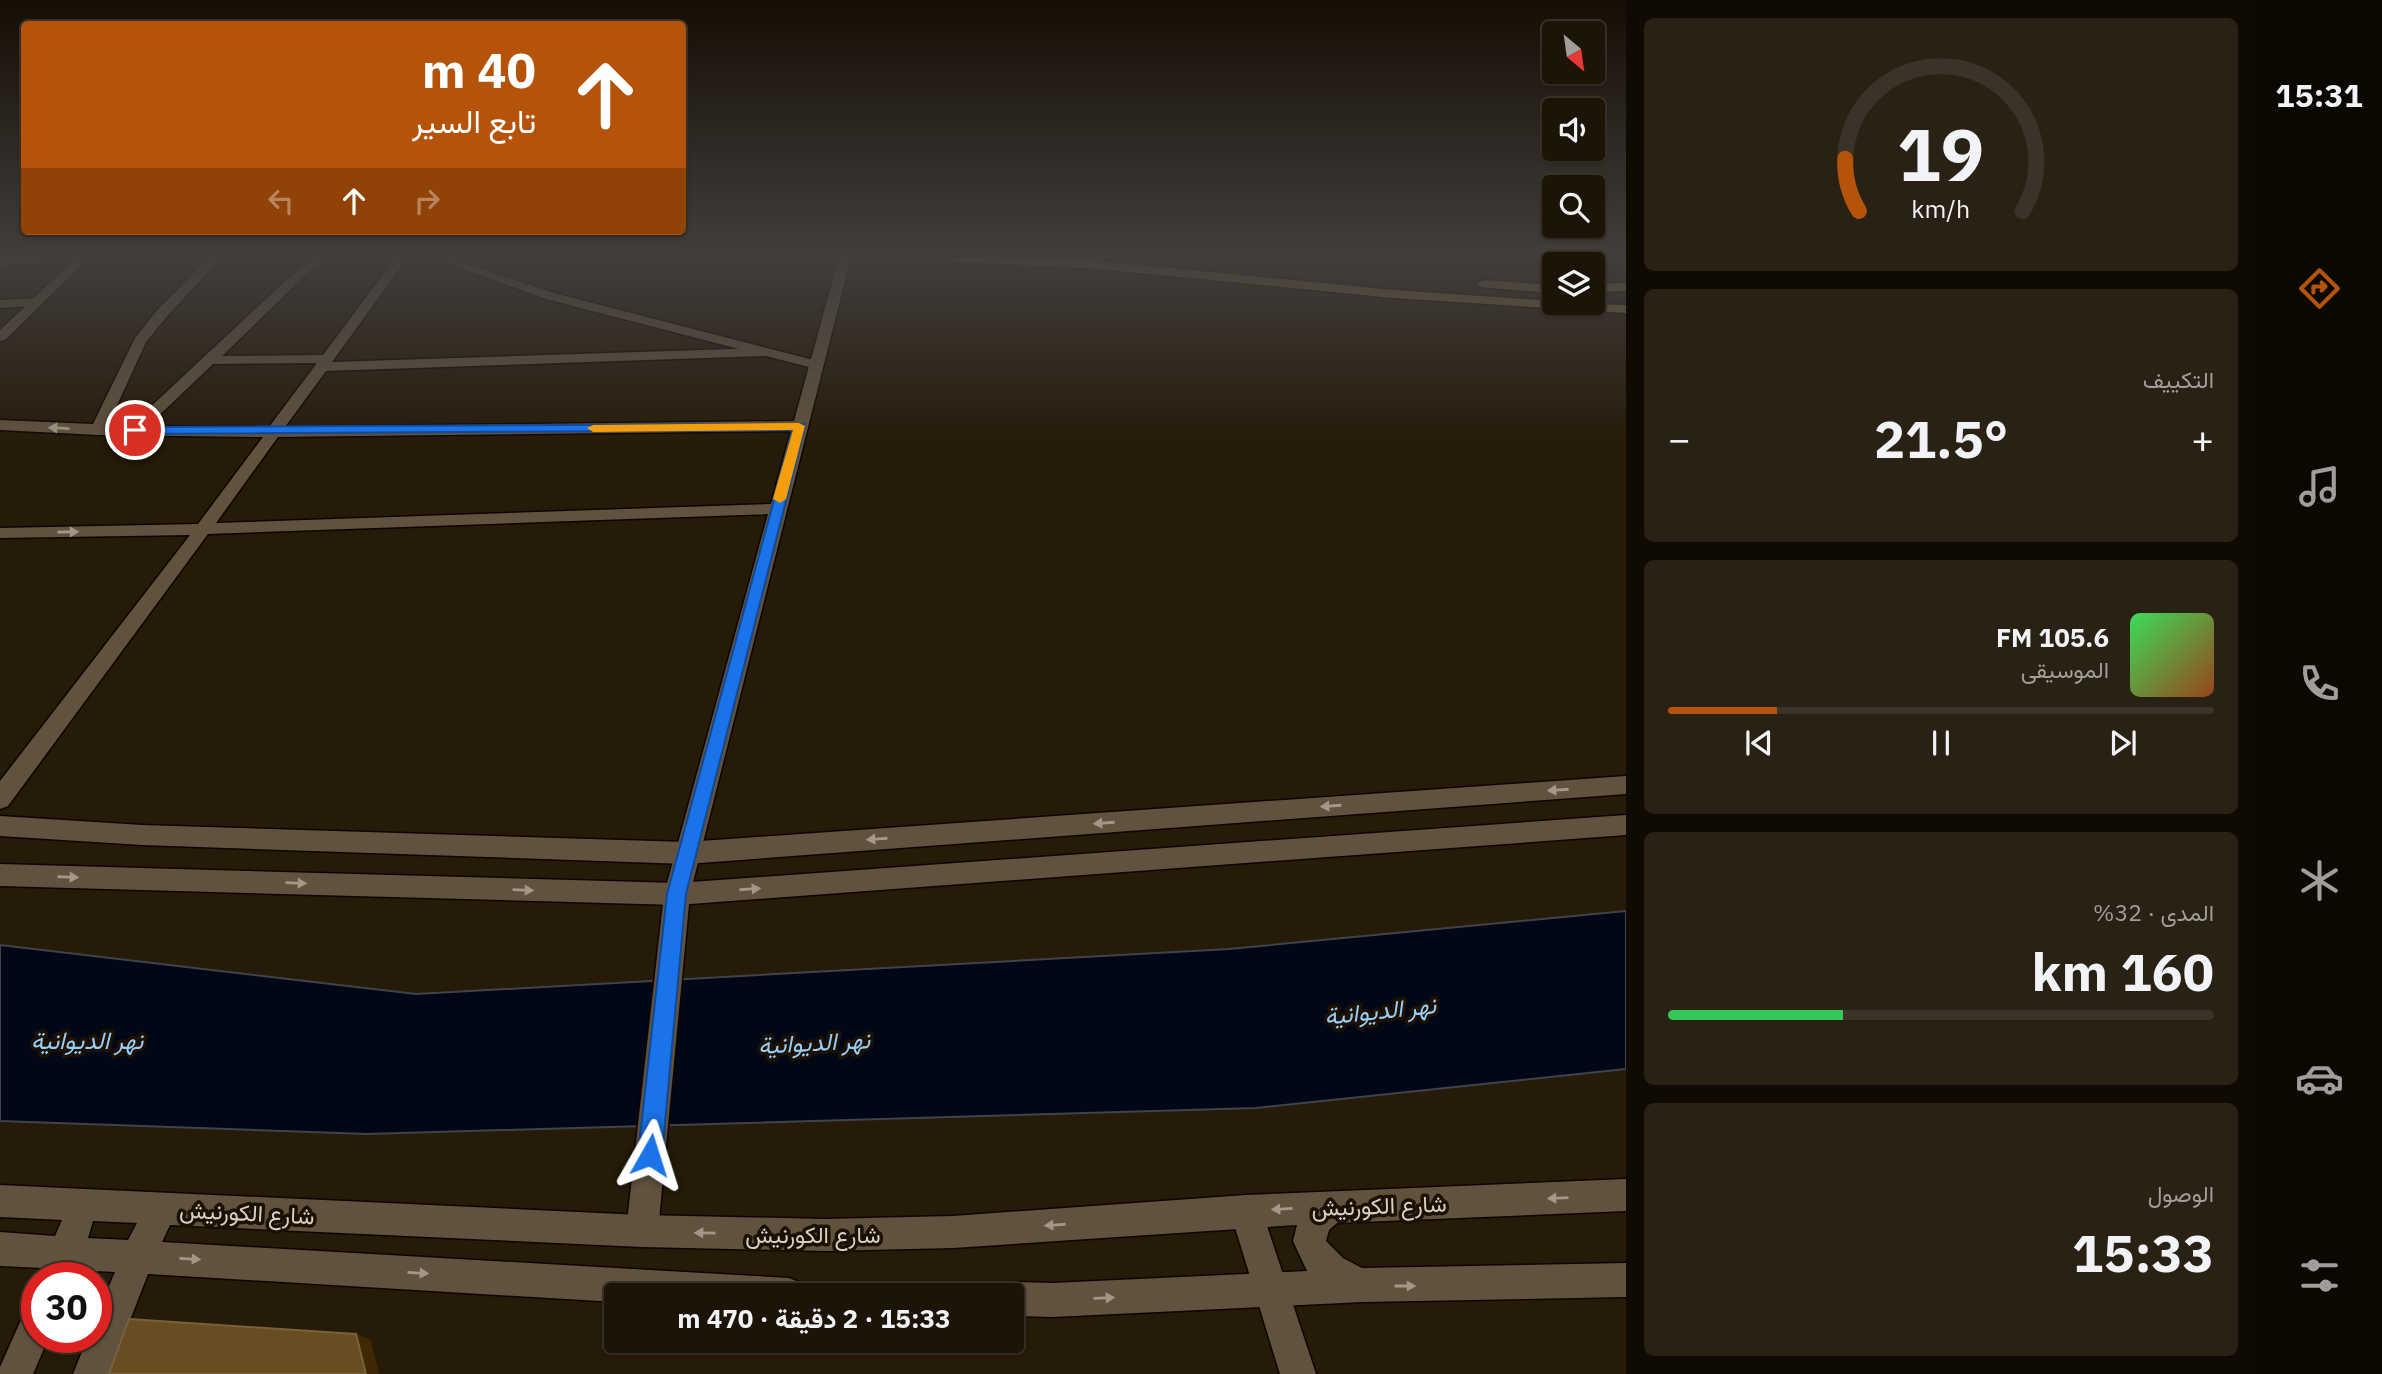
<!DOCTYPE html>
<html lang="ar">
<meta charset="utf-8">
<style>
body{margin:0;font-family:"IBM Plex Sans",Vazirmatn,sans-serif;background:#292114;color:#f1f3f6;direction:rtl;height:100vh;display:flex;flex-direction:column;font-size:26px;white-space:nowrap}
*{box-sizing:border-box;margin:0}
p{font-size:23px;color:#a09e9b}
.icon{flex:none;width:38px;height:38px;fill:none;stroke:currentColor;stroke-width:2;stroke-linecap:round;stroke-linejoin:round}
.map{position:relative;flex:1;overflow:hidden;direction:ltr}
.drawer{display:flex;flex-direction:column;gap:18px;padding:18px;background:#0f0b03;width:630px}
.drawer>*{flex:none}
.guide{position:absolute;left:21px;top:21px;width:665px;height:214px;border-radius:7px;box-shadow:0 2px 5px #0004,0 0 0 2px #3a3328;direction:rtl;background:#b45309;color:#fff;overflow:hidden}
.needle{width:46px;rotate:151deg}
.tools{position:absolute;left:1542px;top:21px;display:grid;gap:14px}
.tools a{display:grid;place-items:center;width:63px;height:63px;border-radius:7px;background:#1c1406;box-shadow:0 2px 5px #0004,0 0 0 2px #3a3328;font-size:35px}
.speed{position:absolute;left:21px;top:1262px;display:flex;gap:14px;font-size:35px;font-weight:700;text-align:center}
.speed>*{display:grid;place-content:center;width:91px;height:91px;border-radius:50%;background:#1c1406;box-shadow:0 2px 5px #0004,0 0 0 2px #3a3328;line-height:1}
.speed .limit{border:10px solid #d22;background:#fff;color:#111}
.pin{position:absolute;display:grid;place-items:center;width:60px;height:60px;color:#fff;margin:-30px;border:4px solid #fff;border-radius:50%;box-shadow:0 2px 7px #0007}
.me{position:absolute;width:77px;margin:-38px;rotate:6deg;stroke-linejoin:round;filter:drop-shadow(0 0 5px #0008)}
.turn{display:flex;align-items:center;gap:24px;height:147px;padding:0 35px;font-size:32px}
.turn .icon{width:91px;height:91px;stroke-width:2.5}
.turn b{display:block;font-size:49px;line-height:60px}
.lanes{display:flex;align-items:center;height:66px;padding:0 35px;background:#0003;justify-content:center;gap:35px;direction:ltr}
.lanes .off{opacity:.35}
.big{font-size:52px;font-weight:700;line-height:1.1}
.drawer .card{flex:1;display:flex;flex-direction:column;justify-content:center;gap:10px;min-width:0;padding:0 24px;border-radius:10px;background:#292114}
.drawer .dial{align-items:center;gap:0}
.dial svg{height:182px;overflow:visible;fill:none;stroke:#3a3328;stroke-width:7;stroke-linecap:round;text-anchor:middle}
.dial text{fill:#f1f3f6;stroke:none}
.song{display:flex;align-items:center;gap:21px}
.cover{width:84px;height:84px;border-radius:10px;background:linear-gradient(135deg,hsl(130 70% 55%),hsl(20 70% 35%))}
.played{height:7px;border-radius:4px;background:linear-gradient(90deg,#b45309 20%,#3a3328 20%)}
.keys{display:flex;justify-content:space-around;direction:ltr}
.heat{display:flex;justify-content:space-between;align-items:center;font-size:38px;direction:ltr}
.charge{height:10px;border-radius:5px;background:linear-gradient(90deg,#34c759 32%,#3a3328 0)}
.trip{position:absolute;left:604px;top:1283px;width:420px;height:70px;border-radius:7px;background:#1c1406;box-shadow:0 2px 5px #0004,0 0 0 2px #3a3328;font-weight:700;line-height:70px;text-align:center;direction:rtl}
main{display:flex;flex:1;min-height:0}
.dock{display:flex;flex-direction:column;width:126px;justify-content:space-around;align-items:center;background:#0b0802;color:#a09e9b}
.dock .icon{width:49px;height:49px}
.dock .current{color:#b45309}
.dock b{font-size:32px;color:#f1f3f6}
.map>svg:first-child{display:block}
.water{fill:#000716;stroke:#41434a;stroke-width:2}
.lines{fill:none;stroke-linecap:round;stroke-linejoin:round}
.street-casing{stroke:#0f0500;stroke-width:3}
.secondary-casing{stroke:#0f0500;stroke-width:3}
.primary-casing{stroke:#0f0500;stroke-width:3}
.street{fill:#61523f;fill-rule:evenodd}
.secondary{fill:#61523f;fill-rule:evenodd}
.primary{fill:#846f3f;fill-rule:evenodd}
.shaded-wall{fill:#3f2803}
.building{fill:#674d21;stroke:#79613b;stroke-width:2}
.oneway{fill:#a29789}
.route{fill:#1a73e8;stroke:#114b97;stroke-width:2}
.slow{fill:#f59e0b}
.labels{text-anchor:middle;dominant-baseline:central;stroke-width:7;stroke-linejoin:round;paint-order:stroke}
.near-street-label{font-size:23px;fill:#d8d0c5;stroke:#1c1102}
.near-water-label{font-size:24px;font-style:italic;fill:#97cefa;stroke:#1c1102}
</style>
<main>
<nav class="dock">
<b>15:31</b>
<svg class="icon current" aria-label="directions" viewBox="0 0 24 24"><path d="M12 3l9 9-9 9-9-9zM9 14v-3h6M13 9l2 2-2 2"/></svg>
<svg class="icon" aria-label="music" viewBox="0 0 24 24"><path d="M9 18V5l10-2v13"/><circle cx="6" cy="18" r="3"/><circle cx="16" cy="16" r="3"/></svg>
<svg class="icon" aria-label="phone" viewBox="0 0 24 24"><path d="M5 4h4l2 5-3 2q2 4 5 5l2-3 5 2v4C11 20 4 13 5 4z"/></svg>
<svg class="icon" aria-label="climate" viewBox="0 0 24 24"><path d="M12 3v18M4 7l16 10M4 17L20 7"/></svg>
<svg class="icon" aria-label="car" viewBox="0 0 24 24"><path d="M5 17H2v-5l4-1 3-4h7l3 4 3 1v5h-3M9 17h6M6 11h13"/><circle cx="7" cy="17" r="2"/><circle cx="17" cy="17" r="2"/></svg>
<svg class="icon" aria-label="filters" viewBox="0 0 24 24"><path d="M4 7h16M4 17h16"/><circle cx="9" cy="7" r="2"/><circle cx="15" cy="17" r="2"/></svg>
</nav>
<section class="drawer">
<div class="card dial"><svg viewBox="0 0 100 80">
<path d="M14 69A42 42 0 1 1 86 69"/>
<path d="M14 69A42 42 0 0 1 8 46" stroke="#b45309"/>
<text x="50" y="56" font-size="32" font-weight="700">19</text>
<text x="50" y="72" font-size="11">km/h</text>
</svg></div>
<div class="card"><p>التكييف</p>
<div class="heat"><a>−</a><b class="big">21.5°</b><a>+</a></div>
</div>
<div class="card">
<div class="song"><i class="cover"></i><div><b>105.6 FM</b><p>الموسيقى</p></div></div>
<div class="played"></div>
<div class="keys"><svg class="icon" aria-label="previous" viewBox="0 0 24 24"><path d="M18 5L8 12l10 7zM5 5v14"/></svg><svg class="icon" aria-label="pause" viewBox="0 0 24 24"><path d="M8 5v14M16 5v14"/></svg><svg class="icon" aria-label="next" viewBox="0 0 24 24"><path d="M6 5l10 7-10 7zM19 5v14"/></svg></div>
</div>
<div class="card"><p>المدى · 32%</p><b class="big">160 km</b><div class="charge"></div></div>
<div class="card"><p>الوصول</p><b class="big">15:33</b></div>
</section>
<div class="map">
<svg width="1626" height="1374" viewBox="0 0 1626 1374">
<rect width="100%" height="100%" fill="#261a08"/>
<path class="water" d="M 1626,911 L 1626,1069 L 1256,1108 L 367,1134 L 0,1121 L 0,945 L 416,994 L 1229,949 Z"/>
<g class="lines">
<defs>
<path id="street" d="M 21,257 L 75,257 L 69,261 L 0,266 L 0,258 Z
M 210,257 L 223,257 L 169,314 L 146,342 L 108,425 L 131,425 L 311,257 L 324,257 L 222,356 L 323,355 L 396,257 L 408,257 L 332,362 L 766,348 L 773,352 L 766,356 L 326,371 L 285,427 L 794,421 L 839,257 L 851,257 L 690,894 L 658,1231 L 654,1243 L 642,1247 L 630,1243 L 626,1231 L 664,894 L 768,514 L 208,534 L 8,806 L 0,809 L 0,781 L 190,535 L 0,538 L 0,528 L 198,524 L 263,437 L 98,435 L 0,430 L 0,420 L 93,424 L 135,338 L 159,308 ZM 317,363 L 269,427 L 148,426 L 213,364 ZM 791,431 L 771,504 L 216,523 L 278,437 Z
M 37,298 L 41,299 L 41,305 L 0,308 L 0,300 Z
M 1246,1195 L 1257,1200 L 1262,1211 L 1316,1374 L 1280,1374 L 1230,1211 L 1235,1200 Z"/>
<path id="secondary" d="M 77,257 L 90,257 L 5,340 L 0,341 L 0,330 Z
M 430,257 L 447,257 L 554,293 L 821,362 L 823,365 L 816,369 L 546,299 Z
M 1626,776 L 1626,794 L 686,864 L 142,845 L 0,836 L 0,816 L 142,825 L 686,842 Z
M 1626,815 L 1626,835 L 677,905 L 0,886 L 0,864 L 677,883 Z
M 1626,1179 L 1626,1211 L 1337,1223 L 1329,1230 L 1326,1241 L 1343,1258 L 1362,1268 L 1626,1263 L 1626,1297 L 1363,1302 L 1053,1317 L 1012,1316 L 1012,1295 L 997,1295 L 1000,1287 L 1012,1282 L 1053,1283 L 1307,1271 L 1293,1241 L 1297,1225 L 953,1248 L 825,1251 L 642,1247 L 170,1225 L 162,1242 L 789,1278 L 801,1283 L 806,1295 L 616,1295 L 616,1302 L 148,1274 L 109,1374 L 73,1374 L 88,1337 L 96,1337 L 96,1317 L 115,1272 L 76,1270 L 73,1278 L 39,1278 L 43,1268 L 0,1266 L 0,1232 L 55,1236 L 62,1220 L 0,1217 L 0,1185 L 642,1215 L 825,1219 L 953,1216 L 1246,1195 ZM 93,1221 L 137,1223 L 128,1240 L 88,1238 Z
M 37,1306 L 37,1337 L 49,1337 L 33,1374 L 0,1374 L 0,1367 L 25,1311 Z"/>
<path id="primary" d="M 937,257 L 1099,261 L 1394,290 L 1554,301 L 1554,303 L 1626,305 L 1626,313 L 1394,298 L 1099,269 L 943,261 Z
M 1483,280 L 1554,285 L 1554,293 L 1479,287 L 1477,284 Z
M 1626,283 L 1626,291 L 1592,292 L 1592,284 Z"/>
</defs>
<use href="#street" class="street-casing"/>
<use href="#secondary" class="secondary-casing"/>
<use href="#primary" class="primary-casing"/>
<use href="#street" class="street"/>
<use href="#secondary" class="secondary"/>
<use href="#primary" class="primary"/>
</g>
<path class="shaded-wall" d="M 356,1334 L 371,1340 L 379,1374 L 366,1374 Z"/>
<path class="building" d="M 129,1319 L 356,1334 L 366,1374 L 109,1374 Z"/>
<defs><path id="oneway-solid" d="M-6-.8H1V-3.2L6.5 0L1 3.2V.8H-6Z" transform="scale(1.75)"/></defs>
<g class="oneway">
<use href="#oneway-solid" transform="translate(59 428) rotate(-177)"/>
<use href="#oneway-solid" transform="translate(68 532) rotate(-1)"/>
<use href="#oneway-solid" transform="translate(1558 790) rotate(176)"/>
<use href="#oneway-solid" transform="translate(1331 806) rotate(176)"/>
<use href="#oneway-solid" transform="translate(1104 823) rotate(176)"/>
<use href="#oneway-solid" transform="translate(877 839) rotate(176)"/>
<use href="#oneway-solid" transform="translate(68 877) rotate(2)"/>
<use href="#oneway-solid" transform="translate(296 883) rotate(2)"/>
<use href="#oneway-solid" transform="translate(750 889) rotate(-4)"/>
<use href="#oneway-solid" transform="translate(523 890) rotate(2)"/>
<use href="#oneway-solid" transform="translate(1558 1198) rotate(178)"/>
<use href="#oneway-solid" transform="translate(1282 1209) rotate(177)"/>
<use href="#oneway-solid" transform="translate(1055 1225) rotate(176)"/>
<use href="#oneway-solid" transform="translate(705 1233) rotate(-179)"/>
<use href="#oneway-solid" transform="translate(190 1259) rotate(3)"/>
<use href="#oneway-solid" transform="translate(418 1273) rotate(3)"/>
<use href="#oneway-solid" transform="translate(1405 1286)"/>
<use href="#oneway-solid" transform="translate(1104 1298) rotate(-2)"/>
</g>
<linearGradient id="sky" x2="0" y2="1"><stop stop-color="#150e04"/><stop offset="0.57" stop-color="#413e3d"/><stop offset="1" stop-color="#413e3d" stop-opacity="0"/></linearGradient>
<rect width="1626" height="449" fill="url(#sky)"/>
<path class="route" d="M 804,424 L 805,426 L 686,894 L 662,1155 L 658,1164 L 650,1167 L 642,1164 L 638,1155 L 667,894 L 793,430 L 135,434 L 129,430 L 135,427 Z"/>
<path class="slow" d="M 799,423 L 805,426 L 786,499 L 780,503 L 773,499 L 793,430 L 593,432 L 587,428 L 593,425 Z"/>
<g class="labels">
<g class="near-street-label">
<text transform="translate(1379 1205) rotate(-2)">شارع الكورنيش</text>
<text transform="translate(247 1212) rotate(3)">شارع الكورنيش</text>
<text x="813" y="1234">شارع الكورنيش</text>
</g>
<g class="near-water-label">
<text transform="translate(1380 1010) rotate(-6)">نهر الديوانية</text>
<text x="87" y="1040">نهر الديوانية</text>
<text transform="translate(814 1042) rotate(-3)">نهر الديوانية</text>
</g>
</g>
</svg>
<div class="tools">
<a><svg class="needle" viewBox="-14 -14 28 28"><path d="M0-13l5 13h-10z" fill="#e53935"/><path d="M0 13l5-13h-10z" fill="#a09e9b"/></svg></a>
<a><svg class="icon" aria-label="sound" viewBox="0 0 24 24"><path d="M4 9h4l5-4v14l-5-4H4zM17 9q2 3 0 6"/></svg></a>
<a><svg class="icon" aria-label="search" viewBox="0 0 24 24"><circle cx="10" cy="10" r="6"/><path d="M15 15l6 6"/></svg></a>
<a><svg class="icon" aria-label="layers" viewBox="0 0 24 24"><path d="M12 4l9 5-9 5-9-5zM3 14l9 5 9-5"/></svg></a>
</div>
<div class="speed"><div class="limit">30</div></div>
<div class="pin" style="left:135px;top:430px;background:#d93025"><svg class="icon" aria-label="arrive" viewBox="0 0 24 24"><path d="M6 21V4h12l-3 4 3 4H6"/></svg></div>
<svg class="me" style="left:650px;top:1155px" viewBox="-20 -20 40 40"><path d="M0-17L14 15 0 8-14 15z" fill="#1a73e8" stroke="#fff" stroke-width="4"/></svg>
<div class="trip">15:33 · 2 دقيقة · 470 m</div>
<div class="guide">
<div class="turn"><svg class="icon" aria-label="ahead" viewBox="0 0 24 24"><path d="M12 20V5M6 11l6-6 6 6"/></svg><div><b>40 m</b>تابع السير</div></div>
<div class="lanes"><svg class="icon off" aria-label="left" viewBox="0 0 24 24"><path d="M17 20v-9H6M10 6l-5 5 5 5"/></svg><svg class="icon" aria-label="ahead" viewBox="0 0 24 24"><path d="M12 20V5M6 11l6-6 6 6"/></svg><svg class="icon off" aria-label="right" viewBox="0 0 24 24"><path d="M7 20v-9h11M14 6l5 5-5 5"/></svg></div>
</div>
</div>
</main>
